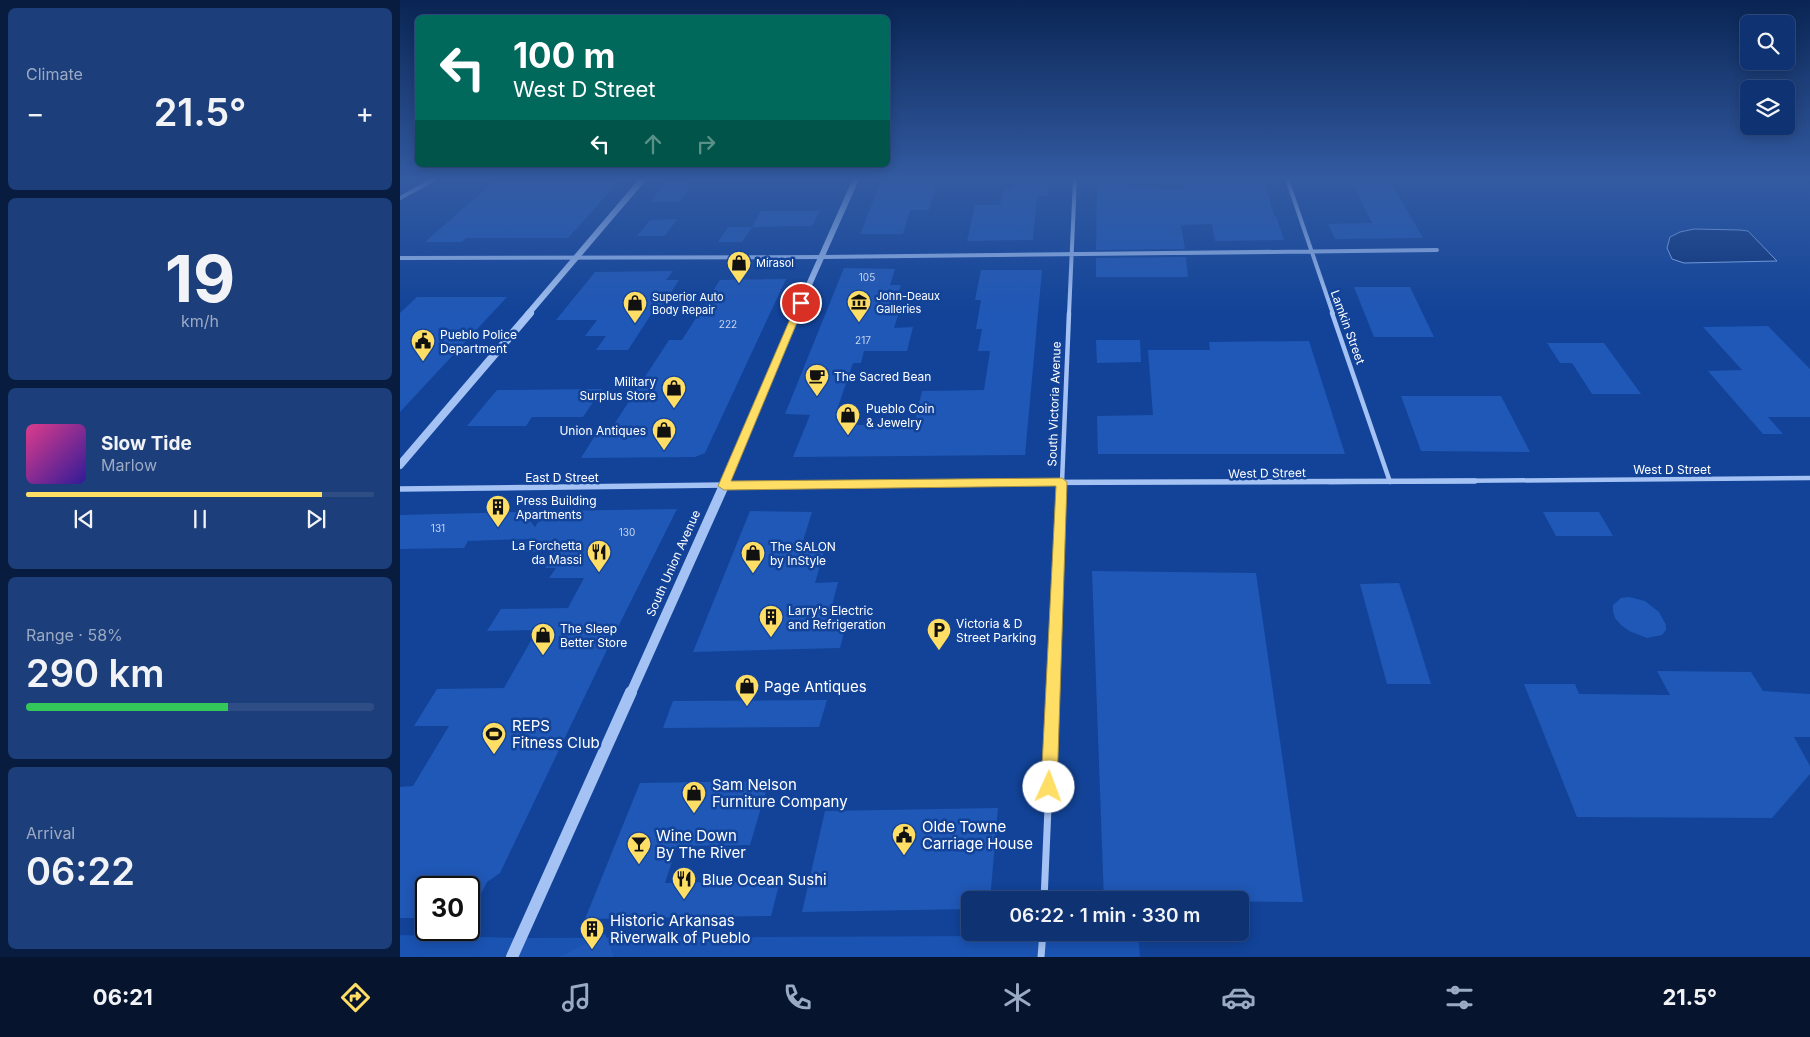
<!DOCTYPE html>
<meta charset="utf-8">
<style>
body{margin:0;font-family:Inter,sans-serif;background:#1c3e7a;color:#f1f3f6;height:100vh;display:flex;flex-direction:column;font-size:19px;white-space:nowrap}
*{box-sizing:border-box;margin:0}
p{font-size:16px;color:#9baac4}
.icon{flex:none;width:28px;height:28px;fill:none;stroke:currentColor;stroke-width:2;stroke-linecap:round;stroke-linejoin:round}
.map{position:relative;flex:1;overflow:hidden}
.panel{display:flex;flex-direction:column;gap:8px;padding:8px;background:#081c3f;width:400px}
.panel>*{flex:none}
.hud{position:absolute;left:15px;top:15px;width:475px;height:152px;border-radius:8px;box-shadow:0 2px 12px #0003,0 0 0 1px #2e4d84;background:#00695c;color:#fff;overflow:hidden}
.tools{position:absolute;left:1340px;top:15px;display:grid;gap:10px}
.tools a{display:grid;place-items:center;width:55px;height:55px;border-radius:8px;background:#0e3272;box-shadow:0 2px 12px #0003,0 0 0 1px #2e4d84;font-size:25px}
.speed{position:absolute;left:15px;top:876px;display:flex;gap:10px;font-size:25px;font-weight:700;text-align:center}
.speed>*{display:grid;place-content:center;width:65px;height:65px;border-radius:50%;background:#0e3272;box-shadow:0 2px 12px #0003,0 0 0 1px #2e4d84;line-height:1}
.speed .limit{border:2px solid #111;border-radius:8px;background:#fff;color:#111}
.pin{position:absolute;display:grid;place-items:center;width:42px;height:42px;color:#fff;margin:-21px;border:2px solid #fff;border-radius:50%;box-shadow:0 1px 5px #0007}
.me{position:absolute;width:55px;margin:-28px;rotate:2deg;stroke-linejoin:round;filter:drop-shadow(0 0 4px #0008)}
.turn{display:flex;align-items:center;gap:18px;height:105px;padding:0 15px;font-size:22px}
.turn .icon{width:65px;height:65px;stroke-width:2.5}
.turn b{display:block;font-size:35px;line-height:42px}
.lanes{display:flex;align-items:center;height:48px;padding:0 15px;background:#0003;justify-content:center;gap:25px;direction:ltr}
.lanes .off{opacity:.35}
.big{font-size:38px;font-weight:600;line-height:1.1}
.panel .tile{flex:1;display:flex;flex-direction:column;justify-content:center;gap:8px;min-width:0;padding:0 18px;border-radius:8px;background:#1c3e7a}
.panel .dial{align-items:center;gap:0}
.dial b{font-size:65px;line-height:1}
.song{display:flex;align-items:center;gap:15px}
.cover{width:60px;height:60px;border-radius:8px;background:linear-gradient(135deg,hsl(330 70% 55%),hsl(250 70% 35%))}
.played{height:5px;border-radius:2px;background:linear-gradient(90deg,#ffde66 85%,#2e4d84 85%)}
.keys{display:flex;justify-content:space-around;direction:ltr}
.heat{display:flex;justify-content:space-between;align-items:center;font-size:28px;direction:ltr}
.charge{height:8px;border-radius:4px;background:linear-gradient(90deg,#34c759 58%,#2e4d84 0)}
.trip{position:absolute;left:561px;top:891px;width:288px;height:50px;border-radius:8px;background:#0e3272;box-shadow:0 2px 12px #0003,0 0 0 1px #2e4d84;font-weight:600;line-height:50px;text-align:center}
.tabs{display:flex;height:80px;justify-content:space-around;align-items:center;background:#06142e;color:#9baac4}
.tabs .icon{width:35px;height:35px}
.tabs .current{color:#ffde66}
.tabs b{font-size:22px;color:#f1f3f6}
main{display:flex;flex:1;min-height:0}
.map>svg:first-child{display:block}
.green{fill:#1a53b2}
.water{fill:#0b3074;stroke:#95bbf7}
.building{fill:#2058b7}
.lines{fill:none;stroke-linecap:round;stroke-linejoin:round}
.minor-far3{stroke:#a4c2f3;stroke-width:4}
.minor-far2{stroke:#a4c2f3;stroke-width:4.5}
.minor-far1{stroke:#a4c2f3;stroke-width:5.5}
.minor{stroke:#a4c2f3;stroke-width:7}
.tertiary-far3{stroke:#a4c2f3;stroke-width:6}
.tertiary-far2{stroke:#a4c2f3;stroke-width:8}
.tertiary-far1{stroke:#a4c2f3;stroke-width:10}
.tertiary{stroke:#a4c2f3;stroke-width:12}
.route{fill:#ffde66;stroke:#a69042}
.labels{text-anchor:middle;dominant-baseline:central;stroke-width:5;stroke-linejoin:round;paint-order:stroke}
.number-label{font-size:10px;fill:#c7d5ed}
.far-poi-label{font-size:11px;fill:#fff;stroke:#124398;text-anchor:start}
.street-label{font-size:12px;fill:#fff;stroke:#124398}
.poi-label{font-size:12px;fill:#fff;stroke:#124398;text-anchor:start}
.near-poi-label{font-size:15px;fill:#fff;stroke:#124398;text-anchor:start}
</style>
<main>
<section class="panel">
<div class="tile"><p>Climate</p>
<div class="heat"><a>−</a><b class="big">21.5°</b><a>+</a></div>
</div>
<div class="tile dial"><b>19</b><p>km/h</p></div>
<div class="tile">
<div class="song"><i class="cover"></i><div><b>Slow Tide</b><p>Marlow</p></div></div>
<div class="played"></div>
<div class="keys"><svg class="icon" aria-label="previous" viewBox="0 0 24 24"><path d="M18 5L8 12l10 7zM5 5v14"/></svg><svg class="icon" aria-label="pause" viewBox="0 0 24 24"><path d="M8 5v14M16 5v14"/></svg><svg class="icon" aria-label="next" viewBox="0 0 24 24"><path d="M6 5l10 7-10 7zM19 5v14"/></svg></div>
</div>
<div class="tile"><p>Range · 58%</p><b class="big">290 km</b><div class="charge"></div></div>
<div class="tile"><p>Arrival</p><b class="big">06:22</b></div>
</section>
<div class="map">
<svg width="1410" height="957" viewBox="0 0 1410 957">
<rect width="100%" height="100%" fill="#124398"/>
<path class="green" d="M 630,932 L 738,933 L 740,957 L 0,957 L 0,935 L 122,938 L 582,936 Z"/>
<path class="water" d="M 1294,229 L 1340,230 L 1348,231 L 1377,261 L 1284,263 L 1272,259 L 1267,248 L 1270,237 L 1280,232 Z"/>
<path class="building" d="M 97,179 L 221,179 L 168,238 L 66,238 L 62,242 L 25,242 Z
M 269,179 L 296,179 L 279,202 L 250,202 Z
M 482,179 L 537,179 L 529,210 L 510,210 L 503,234 L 460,234 Z
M 615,179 L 649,179 L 647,196 L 637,196 L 633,240 L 567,241 L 575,205 L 600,205 L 604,188 L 613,188 Z
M 697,179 L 731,179 L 731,188 L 756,188 L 756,190 L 786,189 L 784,179 L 864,179 L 874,216 L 876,216 L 884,240 L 815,241 L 812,224 L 781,225 L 785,249 L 696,250 Z
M 950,179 L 989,179 L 1023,238 L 935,239 L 928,224 L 972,223 Z
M 361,211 L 420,211 L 412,226 L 352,227 Z
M 277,219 L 265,236 L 237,236 L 250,220 Z
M 328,227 L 352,227 L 342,242 L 318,242 Z
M 786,257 L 788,277 L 696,277 L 696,258 Z
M 444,268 L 495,269 L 490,285 L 501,285 L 494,306 L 501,306 L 494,328 L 513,327 L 507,351 L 464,351 L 461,363 L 453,363 L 438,407 L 456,406 L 449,425 L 514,425 L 522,391 L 584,390 L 590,351 L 578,351 L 582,329 L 576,329 L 581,300 L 575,300 L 581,270 L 642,270 L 625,455 L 393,457 L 410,415 L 385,414 Z
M 273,271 L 266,280 L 279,280 L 258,313 L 254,310 L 228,350 L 196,350 L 206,336 L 185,336 L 197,320 L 156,320 L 195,272 Z
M 386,279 L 305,453 L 295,457 L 181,458 L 199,429 L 211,429 L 269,340 L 282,340 L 320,280 Z
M 954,287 L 1010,287 L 1034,337 L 974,337 Z
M 17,297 L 107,297 L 0,412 L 0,313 Z
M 1368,326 L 1410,369 L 1410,417 L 1368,417 L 1383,434 L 1363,434 L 1308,371 L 1342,370 L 1303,327 Z
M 696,340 L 740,340 L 741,362 L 697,363 Z
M 909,341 L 945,454 L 698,454 L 697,416 L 753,415 L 748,350 L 810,350 L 809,342 Z
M 1147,343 L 1204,343 L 1241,394 L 1192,394 L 1172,363 L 1160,363 Z
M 202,389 L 183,417 L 132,417 L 126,426 L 67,426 L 97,390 Z
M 1001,396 L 1101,396 L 1130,452 L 1021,451 Z
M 277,509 L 217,629 L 100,873 L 87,882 L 69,917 L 69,888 L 26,888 L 26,918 L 0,918 L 0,787 L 13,786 L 49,726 L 14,726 L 37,689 L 104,688 L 137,630 L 87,631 L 101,609 L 168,608 L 184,578 L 149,578 L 156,568 L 145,568 L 155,551 L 120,552 L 128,539 L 68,541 L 64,548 L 0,549 L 0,515 L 123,512 L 135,527 L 145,511 Z
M 350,511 L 412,512 L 402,544 L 426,544 L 415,583 L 438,582 L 427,626 L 446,625 L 440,648 L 293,652 Z
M 1143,512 L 1199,512 L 1213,536 L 1156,536 Z
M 692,571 L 856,573 L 903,902 L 704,900 Z
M 999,583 L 1011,619 L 1031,684 L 987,684 L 960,584 Z
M 1229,597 L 1245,601 L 1259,612 L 1266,625 L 1266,630 L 1262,635 L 1247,638 L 1229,631 L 1221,625 L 1215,618 L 1213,611 L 1213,605 L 1221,598 Z
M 1257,671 L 1351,672 L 1363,691 L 1410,694 L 1410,737 L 1394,737 L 1410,766 L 1410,774 L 1372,818 L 1177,817 L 1124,684 L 1175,684 L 1179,694 L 1270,695 Z
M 427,700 L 419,727 L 263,728 L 273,701 Z
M 369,781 L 350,845 L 277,846 L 265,883 L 380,881 L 371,916 L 185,919 L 240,783 Z
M 598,808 L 590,900 L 570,900 L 570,909 L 402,912 L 425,811 Z
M 205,934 L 214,957 L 159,957 Z"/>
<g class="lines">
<path class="minor-far3" d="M 887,179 L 933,314
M 0,198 L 35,179
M 0,258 L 421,257 L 1037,250
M 669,314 L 675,179"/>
<path class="minor-far2" d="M 932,313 L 990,482
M 662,482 L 669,313
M 929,482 L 1410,478"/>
<path class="minor-far1" d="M 0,489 L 493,483 L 1075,481
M 653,693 L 662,481"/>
<path class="minor" d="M 644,900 L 653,692
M 641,957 L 643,932"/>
<path class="tertiary-far3" d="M 128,314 L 243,179
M 396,314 L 456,179"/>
<path class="tertiary-far2" d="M 0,465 L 130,313
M 325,482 L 397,313"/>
<path class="tertiary-far1" d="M 231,693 L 326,481"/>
<path class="tertiary" d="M 112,957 L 231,692"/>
</g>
<linearGradient id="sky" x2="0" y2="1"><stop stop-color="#0a2554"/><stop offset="0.57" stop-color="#335ba2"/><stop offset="1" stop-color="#335ba2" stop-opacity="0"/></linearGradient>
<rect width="1410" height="313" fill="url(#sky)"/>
<path class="route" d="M 401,300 L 405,303 L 331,481 L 662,478 L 667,482 L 657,787 L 654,792 L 649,794 L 643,792 L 641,787 L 656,486 L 324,490 L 318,486 L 397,303 Z"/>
<defs>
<symbol id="shop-pin" viewBox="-11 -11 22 30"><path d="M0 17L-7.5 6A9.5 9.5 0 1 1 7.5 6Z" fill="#ffde66" stroke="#124398"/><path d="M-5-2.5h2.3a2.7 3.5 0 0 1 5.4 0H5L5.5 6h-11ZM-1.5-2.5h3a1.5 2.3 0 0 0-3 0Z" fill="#111"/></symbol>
<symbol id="museum-pin" viewBox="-11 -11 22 30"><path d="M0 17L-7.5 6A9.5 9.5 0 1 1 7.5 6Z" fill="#ffde66" stroke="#124398"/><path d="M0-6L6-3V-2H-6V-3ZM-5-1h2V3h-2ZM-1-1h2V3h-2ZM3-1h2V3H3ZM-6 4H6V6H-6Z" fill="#111"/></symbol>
<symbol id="civic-pin" viewBox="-11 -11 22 30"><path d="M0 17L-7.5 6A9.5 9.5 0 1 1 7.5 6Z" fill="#ffde66" stroke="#124398"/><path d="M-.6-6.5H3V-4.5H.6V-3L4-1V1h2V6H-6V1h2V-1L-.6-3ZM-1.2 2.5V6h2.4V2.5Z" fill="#111"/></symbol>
<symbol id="cafe-pin" viewBox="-11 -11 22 30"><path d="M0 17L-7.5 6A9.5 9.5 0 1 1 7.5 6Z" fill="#ffde66" stroke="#124398"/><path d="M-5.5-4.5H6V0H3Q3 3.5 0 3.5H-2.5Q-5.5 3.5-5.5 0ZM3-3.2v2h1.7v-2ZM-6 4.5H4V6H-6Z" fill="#111"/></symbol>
<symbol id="building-pin" viewBox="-11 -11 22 30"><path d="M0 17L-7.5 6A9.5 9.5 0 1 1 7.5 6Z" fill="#ffde66" stroke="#124398"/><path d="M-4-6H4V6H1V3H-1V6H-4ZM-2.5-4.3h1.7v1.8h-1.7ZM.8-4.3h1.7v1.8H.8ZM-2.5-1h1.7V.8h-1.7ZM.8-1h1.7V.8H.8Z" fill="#111"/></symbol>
<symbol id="restaurant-pin" viewBox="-11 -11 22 30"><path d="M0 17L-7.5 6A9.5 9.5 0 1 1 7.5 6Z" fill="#ffde66" stroke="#124398"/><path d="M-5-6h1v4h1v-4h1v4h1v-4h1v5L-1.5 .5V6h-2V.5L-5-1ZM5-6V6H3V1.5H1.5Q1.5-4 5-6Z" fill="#111"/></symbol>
<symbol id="parking-pin" viewBox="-11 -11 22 30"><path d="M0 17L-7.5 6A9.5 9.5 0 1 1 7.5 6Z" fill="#ffde66" stroke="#124398"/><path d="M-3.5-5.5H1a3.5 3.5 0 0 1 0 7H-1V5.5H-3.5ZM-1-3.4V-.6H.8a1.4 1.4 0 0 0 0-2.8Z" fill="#111"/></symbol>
<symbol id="stadium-pin" viewBox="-11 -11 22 30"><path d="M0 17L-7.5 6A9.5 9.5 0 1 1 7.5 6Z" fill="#ffde66" stroke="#124398"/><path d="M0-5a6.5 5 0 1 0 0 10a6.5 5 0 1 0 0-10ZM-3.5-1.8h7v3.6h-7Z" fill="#111"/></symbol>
<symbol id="bar-pin" viewBox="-11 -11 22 30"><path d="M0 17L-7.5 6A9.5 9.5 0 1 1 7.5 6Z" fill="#ffde66" stroke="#124398"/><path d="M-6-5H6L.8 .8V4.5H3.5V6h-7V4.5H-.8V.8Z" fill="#111"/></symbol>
</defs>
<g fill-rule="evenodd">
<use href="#shop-pin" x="325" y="249" width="28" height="38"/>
<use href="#museum-pin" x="445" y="288" width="28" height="38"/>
<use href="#shop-pin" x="221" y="289" width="28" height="38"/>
<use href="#civic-pin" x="9" y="327" width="28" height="38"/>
<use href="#cafe-pin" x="403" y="362" width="28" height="38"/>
<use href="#shop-pin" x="260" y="374" width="28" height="38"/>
<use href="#shop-pin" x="434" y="401" width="28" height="38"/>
<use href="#shop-pin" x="250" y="416" width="28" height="38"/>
<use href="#building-pin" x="84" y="493" width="28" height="38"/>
<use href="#restaurant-pin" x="185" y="538" width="28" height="38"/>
<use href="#shop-pin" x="339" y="539" width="28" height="38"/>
<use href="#building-pin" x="357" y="603" width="28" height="38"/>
<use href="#parking-pin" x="525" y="616" width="28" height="38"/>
<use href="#shop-pin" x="129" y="621" width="28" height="38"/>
<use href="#shop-pin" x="333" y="672" width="28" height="38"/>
<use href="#stadium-pin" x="80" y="720" width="28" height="38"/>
<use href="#shop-pin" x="280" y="779" width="28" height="38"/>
<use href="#civic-pin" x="490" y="821" width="28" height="38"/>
<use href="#bar-pin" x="225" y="830" width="28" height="38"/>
<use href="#restaurant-pin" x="270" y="865" width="28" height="38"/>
<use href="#building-pin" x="178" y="915" width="28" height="38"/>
</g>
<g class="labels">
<g class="number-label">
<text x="467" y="277">105</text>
<text x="328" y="324">222</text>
<text x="463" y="340">217</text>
<text x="38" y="528">131</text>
<text x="227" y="532">130</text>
</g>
<g class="far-poi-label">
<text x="356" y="263">Mirasol</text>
<text x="476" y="296">John-Deaux<tspan x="476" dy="13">Galleries</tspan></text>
<text x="252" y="297">Superior Auto<tspan x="252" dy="13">Body Repair</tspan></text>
</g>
<g class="street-label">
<text transform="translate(948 327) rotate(70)">Lamkin Street</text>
<text transform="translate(654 404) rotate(-88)">South Victoria Avenue</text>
<text x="1272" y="469">West D Street</text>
<text transform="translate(867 473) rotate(-1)">West D Street</text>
<text x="162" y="477">East D Street</text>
<text transform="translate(273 563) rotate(-66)">South Union Avenue</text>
</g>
<g class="poi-label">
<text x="40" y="334">Pueblo Police<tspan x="40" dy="14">Department</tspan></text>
<text x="434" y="376">The Sacred Bean</text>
<text x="256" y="381" text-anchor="end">Military<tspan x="256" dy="14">Surplus Store</tspan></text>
<text x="466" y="408">Pueblo Coin<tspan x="466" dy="14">&amp; Jewelry</tspan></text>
<text x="246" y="430" text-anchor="end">Union Antiques</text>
<text x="116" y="500">Press Building<tspan x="116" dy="14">Apartments</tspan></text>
<text x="182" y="545" text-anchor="end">La Forchetta<tspan x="182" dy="14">da Massi</tspan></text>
<text x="370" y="546">The SALON<tspan x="370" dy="14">by InStyle</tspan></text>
<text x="388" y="610">Larry's Electric<tspan x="388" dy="14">and Refrigeration</tspan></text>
<text x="556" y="623">Victoria &amp; D<tspan x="556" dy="14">Street Parking</tspan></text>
<text x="160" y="628">The Sleep<tspan x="160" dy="14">Better Store</tspan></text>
</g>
<g class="near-poi-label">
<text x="364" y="686">Page Antiques</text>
<text x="112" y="725">REPS<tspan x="112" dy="17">Fitness Club</tspan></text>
<text x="312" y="784">Sam Nelson<tspan x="312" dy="17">Furniture Company</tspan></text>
<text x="522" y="826">Olde Towne<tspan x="522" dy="17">Carriage House</tspan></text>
<text x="256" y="835">Wine Down<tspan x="256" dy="17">By The River</tspan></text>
<text x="302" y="879">Blue Ocean Sushi</text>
<text x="210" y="920">Historic Arkansas<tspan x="210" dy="17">Riverwalk of Pueblo</tspan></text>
</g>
</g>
</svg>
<div class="tools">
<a><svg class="icon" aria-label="search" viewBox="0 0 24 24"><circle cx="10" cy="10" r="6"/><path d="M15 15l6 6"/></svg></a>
<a><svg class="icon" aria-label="layers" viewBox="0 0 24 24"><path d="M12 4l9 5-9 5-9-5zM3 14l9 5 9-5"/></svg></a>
</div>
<div class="speed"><div class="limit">30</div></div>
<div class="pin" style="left:401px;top:303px;background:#d93025"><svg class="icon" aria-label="arrive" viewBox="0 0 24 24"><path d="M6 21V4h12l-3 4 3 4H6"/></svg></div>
<svg class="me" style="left:649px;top:787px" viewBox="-20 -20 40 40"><circle r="19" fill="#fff"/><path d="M0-13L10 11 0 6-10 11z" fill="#ffde66"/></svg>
<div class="trip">06:22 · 1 min · 330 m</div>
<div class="hud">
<div class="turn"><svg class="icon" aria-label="left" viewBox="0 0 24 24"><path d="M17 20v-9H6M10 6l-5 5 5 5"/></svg><div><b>100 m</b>West D Street</div></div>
<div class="lanes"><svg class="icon" aria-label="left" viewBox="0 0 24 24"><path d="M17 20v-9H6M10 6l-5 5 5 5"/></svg><svg class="icon off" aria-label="ahead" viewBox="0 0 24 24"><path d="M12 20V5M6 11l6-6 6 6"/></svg><svg class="icon off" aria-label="right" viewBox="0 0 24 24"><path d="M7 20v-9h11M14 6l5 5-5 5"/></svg></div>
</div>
</div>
</main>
<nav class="tabs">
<b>06:21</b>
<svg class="icon current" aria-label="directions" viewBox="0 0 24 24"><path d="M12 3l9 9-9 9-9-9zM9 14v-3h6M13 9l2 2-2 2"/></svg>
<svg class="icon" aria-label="music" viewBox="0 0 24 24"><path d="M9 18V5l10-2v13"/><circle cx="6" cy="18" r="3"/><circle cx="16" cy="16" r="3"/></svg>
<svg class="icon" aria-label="phone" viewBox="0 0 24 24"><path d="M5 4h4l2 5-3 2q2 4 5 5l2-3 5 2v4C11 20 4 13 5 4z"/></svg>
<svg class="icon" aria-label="climate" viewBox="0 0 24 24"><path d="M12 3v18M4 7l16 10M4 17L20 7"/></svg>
<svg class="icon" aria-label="car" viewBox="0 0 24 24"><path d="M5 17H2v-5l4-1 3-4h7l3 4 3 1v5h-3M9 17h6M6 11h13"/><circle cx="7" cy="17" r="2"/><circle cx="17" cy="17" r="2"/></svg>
<svg class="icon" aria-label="filters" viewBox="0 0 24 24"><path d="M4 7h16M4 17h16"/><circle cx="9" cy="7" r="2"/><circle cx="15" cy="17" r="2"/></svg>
<b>21.5°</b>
</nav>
